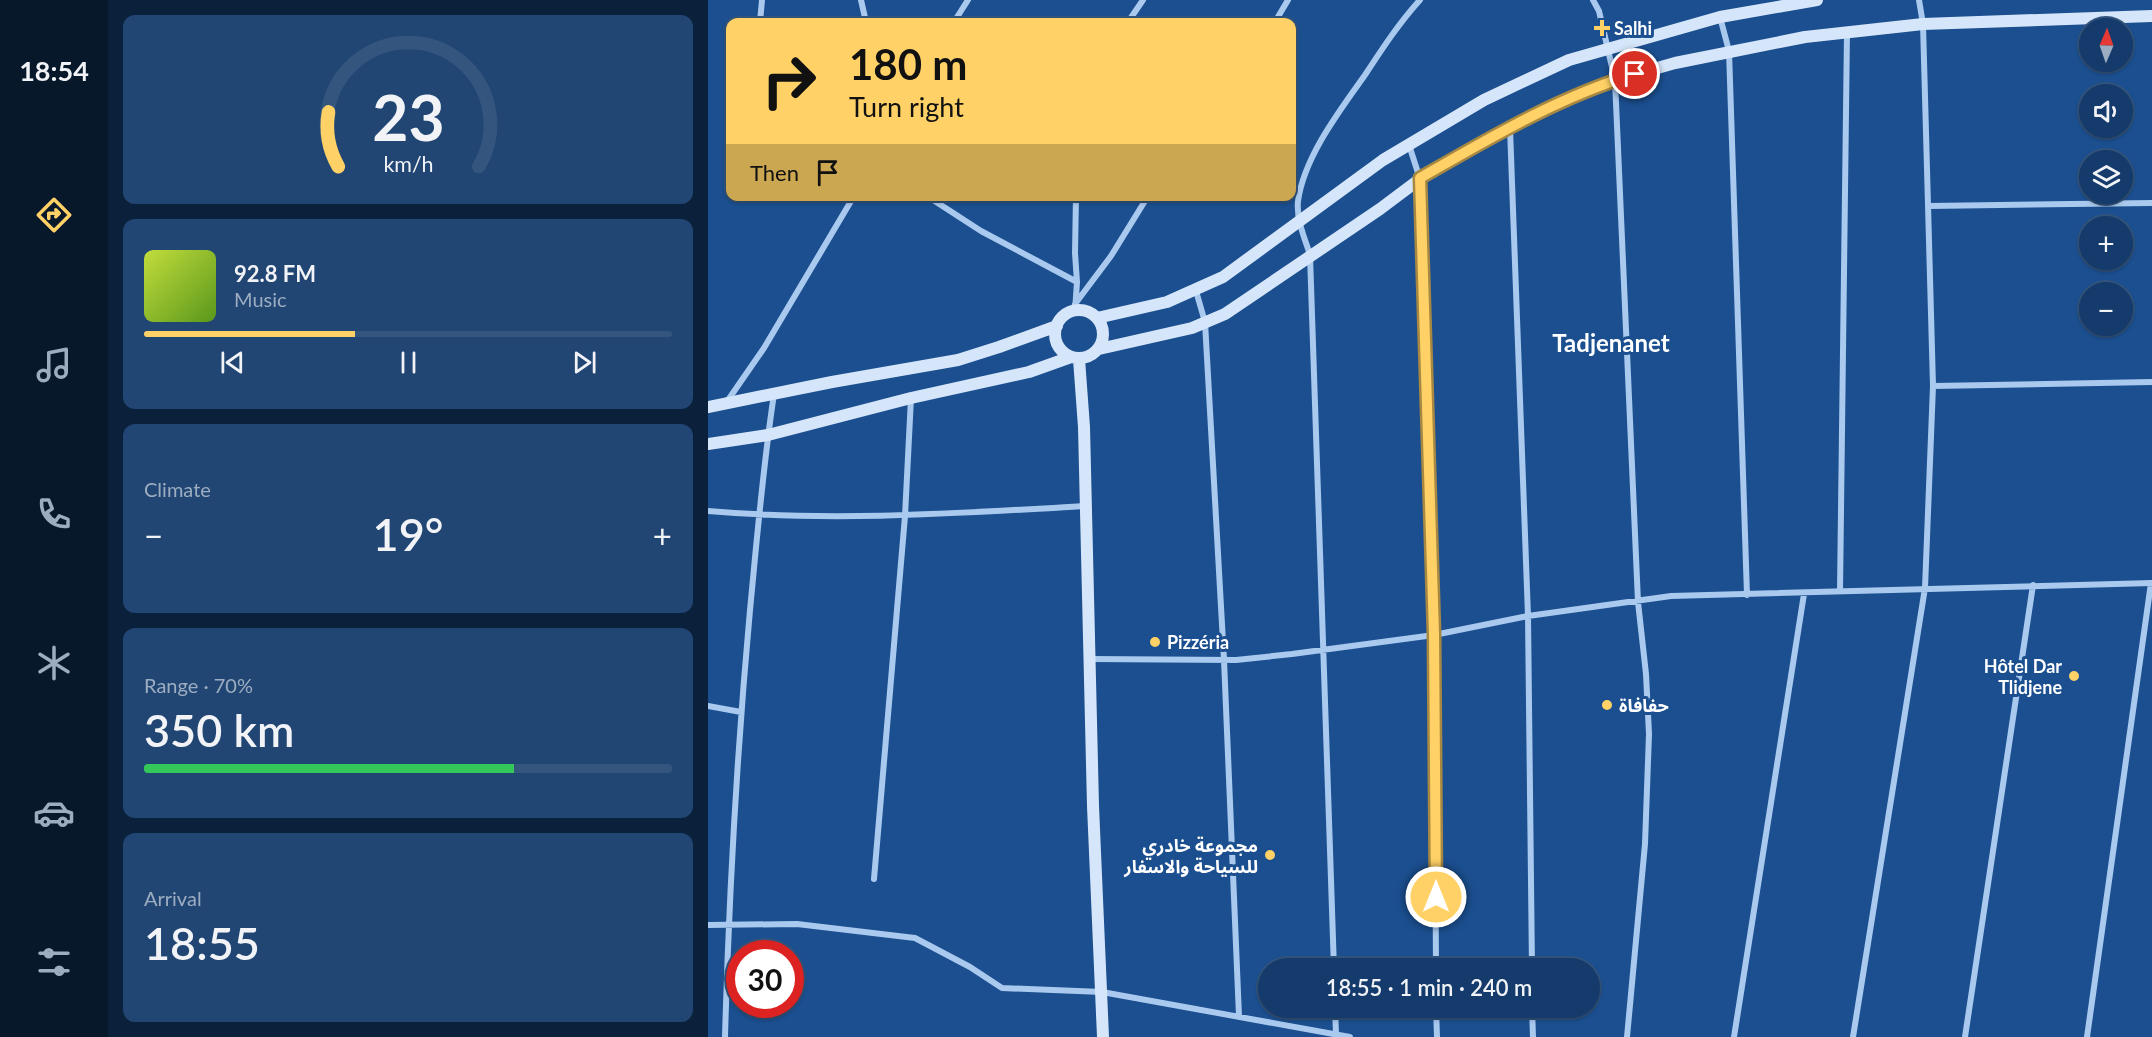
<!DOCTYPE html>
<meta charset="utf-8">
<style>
body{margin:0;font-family:Lato,"Noto Sans Arabic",sans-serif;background:#214673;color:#f1f3f6;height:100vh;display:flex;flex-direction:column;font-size:22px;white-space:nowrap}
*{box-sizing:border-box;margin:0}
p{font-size:20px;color:#9dadc1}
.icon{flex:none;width:33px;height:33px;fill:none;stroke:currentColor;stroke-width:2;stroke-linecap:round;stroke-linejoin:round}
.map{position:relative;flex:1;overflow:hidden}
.panel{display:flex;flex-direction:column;gap:15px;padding:15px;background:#0b203b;width:600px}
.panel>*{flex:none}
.guide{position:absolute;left:18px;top:18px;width:570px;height:183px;border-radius:12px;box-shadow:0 2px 4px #0004,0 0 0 2px #33557e;background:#ffd166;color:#111;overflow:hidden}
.needle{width:39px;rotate:2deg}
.tools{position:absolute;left:1371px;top:18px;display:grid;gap:12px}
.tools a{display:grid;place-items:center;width:54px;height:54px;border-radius:50%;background:#143b6b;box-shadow:0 2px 4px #0004,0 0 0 2px #33557e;font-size:30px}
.speed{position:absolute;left:18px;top:940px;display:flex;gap:12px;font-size:30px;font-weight:700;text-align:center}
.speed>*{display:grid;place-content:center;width:78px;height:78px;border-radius:50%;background:#143b6b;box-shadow:0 2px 4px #0004,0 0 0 2px #33557e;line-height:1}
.speed .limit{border:9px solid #d22;background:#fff;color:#111}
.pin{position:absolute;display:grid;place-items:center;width:51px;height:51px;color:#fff;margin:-26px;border:3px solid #fff;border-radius:50%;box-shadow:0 2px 6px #0007}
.me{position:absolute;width:66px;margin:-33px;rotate:0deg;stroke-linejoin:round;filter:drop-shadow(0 0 4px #0008)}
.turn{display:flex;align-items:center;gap:21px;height:126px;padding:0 24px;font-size:27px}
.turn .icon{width:78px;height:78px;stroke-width:2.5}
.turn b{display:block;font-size:42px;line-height:51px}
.then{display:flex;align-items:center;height:57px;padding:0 24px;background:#0003;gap:12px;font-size:22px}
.big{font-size:45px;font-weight:600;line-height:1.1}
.panel .tile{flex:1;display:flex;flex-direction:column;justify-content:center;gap:9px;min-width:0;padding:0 21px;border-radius:12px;background:#214673}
.panel .dial{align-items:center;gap:0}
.dial svg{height:156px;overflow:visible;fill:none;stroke:#33557e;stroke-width:7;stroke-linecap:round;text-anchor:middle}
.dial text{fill:#f1f3f6;stroke:none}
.song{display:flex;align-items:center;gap:18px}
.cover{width:72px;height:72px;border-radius:9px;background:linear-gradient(135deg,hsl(70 70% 55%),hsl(90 70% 35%))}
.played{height:6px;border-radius:3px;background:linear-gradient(90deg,#ffd166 40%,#33557e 40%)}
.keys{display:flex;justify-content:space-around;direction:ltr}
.heat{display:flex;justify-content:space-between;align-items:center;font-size:33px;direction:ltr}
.charge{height:9px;border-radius:4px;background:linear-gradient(90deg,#34c759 70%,#33557e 0)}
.trip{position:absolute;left:550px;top:958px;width:342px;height:60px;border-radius:30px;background:#143b6b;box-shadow:0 2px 4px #0004,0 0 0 2px #33557e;font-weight:600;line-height:60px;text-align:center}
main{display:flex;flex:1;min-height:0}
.dock{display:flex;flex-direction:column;width:108px;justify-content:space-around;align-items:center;background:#08182b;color:#9dadc1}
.dock .icon{width:42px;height:42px}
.dock .on{color:#ffd166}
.dock b{font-size:27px;color:#f1f3f6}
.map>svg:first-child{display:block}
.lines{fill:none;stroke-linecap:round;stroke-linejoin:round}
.street{stroke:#a9c9ee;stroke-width:6}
.secondary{stroke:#d6e6fa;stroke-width:12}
.route-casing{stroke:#a68842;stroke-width:15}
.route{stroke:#ffd166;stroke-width:10}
.poi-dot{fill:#ffd166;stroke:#1b4f8f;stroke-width:2}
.labels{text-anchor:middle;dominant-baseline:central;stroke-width:6;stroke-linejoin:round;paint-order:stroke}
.poi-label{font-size:18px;font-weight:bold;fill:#fff;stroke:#1b4f8f;text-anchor:start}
.district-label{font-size:24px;font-weight:bold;fill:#fff;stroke:#1b4f8f}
</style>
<main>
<nav class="dock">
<b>18:54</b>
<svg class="icon on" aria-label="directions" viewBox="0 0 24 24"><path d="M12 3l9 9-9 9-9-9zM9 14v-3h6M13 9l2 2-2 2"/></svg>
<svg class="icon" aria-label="music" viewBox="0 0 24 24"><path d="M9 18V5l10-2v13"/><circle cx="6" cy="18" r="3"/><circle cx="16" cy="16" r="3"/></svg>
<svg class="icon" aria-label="phone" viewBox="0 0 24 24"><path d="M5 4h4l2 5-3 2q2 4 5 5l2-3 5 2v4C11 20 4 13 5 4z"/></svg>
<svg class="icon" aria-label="climate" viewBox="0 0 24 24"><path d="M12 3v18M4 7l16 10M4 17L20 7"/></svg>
<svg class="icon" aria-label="car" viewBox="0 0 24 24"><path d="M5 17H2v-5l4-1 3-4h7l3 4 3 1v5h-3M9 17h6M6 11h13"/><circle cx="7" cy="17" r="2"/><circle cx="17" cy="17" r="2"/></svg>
<svg class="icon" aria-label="filters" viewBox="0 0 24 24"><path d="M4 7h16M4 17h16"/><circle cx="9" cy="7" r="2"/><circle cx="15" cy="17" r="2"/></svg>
</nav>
<section class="panel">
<div class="tile dial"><svg viewBox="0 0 100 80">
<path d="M14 69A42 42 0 1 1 86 69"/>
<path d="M14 69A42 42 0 0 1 9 41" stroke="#ffd166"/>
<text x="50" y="56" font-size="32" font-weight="700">23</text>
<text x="50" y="72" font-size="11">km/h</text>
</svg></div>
<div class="tile">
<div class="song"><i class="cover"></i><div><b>92.8 FM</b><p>Music</p></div></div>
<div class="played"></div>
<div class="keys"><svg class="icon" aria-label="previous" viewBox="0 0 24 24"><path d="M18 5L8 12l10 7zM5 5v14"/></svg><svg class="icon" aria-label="pause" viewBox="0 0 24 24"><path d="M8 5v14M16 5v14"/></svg><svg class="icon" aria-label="next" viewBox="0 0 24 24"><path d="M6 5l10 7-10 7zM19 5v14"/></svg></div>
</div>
<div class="tile"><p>Climate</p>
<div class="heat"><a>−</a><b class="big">19°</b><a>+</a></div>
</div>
<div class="tile"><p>Range · 70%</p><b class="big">350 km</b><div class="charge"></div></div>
<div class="tile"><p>Arrival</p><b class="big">18:55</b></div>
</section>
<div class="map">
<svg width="1444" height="1037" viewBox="0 0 1444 1037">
<rect width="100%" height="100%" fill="#1b4f8f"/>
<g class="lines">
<path class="street" d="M 153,0 L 158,22
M 885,0 L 891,11 L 907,80 L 930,602 L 938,674 L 941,734 L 937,844 L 919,1037
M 1012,17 L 1021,51 L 1039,595
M 52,22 L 54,0
M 246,22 L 260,0
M 420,22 L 435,0
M 567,22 L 580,0
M 802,128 L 820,616 L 824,969
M 701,145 L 712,179 L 726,635 L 728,969
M 219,196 L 273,231 L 369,282
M 1221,206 L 1444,203
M 488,291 L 497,322 L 516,660 L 531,1016
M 367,304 L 403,256 L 440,196
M 367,311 L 369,282 L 367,253 L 368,196
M 1225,386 L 1444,382
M 18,403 L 56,348 L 146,196
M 0,511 C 126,522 253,513 379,506
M 1132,591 L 1139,32
M 382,659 L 528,660 L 584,654 L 726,635 L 820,616 L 963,596 L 1444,583
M 0,706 L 33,712
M 166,879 L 197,516 L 203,398
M 0,925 L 89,924 L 207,938 L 262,967 L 294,988 L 394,992 L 642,1037
M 626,969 L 602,255 C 597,239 588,219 590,201 C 596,157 632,110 657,75 C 674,49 691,23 712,0
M 627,1008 L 628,1034
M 728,1008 L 729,1037
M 824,1008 L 825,1037
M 17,1037 C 21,894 29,752 42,610 C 49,538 55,466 66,394
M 1026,1037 L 1096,594
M 1145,1037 L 1217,588 L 1225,386 L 1215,24 L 1211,0
M 1257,1037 L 1325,585
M 1379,1037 L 1443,583"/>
<path class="secondary" d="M347 334a24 24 0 1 1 48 0a24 24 0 1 1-48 0Z
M 389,318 L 459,302 L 515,277 L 675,160 L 776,100 L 861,60 L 1012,17 L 1109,0
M 391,349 L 484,328 L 517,314 L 672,209 L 712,179 L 790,133 L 875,92 L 907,80 L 967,63 L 1097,37 L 1215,24 L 1444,16
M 371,359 L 376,427 L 385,806 L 395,1037
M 0,407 L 124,382 L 250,360 L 291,347 L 349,326
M 0,444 L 60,435 L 203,398 L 321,372 L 363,357"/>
</g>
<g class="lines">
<defs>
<path id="route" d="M 728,897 L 726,634 L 712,178 C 780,139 850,97 927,74"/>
</defs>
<use href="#route" class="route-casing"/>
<use href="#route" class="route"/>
</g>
<g class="poi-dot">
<path d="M891 19h6v6h6v6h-6v6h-6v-6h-6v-6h6z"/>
<circle cx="447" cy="642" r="6"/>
<circle cx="1366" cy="676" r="6"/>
<circle cx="899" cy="705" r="6"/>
<circle cx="562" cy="855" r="6"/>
</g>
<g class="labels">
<g class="poi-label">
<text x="906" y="28">Salhi</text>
<text x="459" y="642">Pizzéria</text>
<text x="1354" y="666" text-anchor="end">Hôtel Dar<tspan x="1354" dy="21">Tlidjene</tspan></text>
<text x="911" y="705">حفافاة</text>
<text x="550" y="845" text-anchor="end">مجموعة خادري<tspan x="550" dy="21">للسياحة والاسفار</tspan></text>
</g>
<g class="district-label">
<text x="903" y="342">Tadjenanet</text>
</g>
</g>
</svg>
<div class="tools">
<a><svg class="needle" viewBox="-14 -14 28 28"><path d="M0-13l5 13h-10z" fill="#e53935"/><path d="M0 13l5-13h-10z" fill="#9dadc1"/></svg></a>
<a><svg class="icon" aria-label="sound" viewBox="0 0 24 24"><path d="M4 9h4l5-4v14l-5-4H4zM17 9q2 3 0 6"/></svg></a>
<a><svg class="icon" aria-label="layers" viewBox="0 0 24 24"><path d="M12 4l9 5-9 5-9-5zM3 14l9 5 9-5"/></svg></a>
<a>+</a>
<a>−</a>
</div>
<div class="speed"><div class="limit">30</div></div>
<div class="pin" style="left:927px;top:74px;background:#d93025"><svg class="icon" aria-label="arrive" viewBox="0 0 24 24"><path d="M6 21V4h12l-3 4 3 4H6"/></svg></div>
<svg class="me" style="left:728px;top:897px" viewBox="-20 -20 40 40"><circle r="17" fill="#ffd166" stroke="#fff" stroke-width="3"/><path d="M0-11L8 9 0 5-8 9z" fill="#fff"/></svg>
<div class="trip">18:55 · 1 min · 240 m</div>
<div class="guide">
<div class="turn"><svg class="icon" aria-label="right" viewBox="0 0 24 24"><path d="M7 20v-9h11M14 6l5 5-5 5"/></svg><div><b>180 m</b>Turn right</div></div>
<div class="then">Then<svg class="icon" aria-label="arrive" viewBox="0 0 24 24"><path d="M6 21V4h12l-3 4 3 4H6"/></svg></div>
</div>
</div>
</main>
